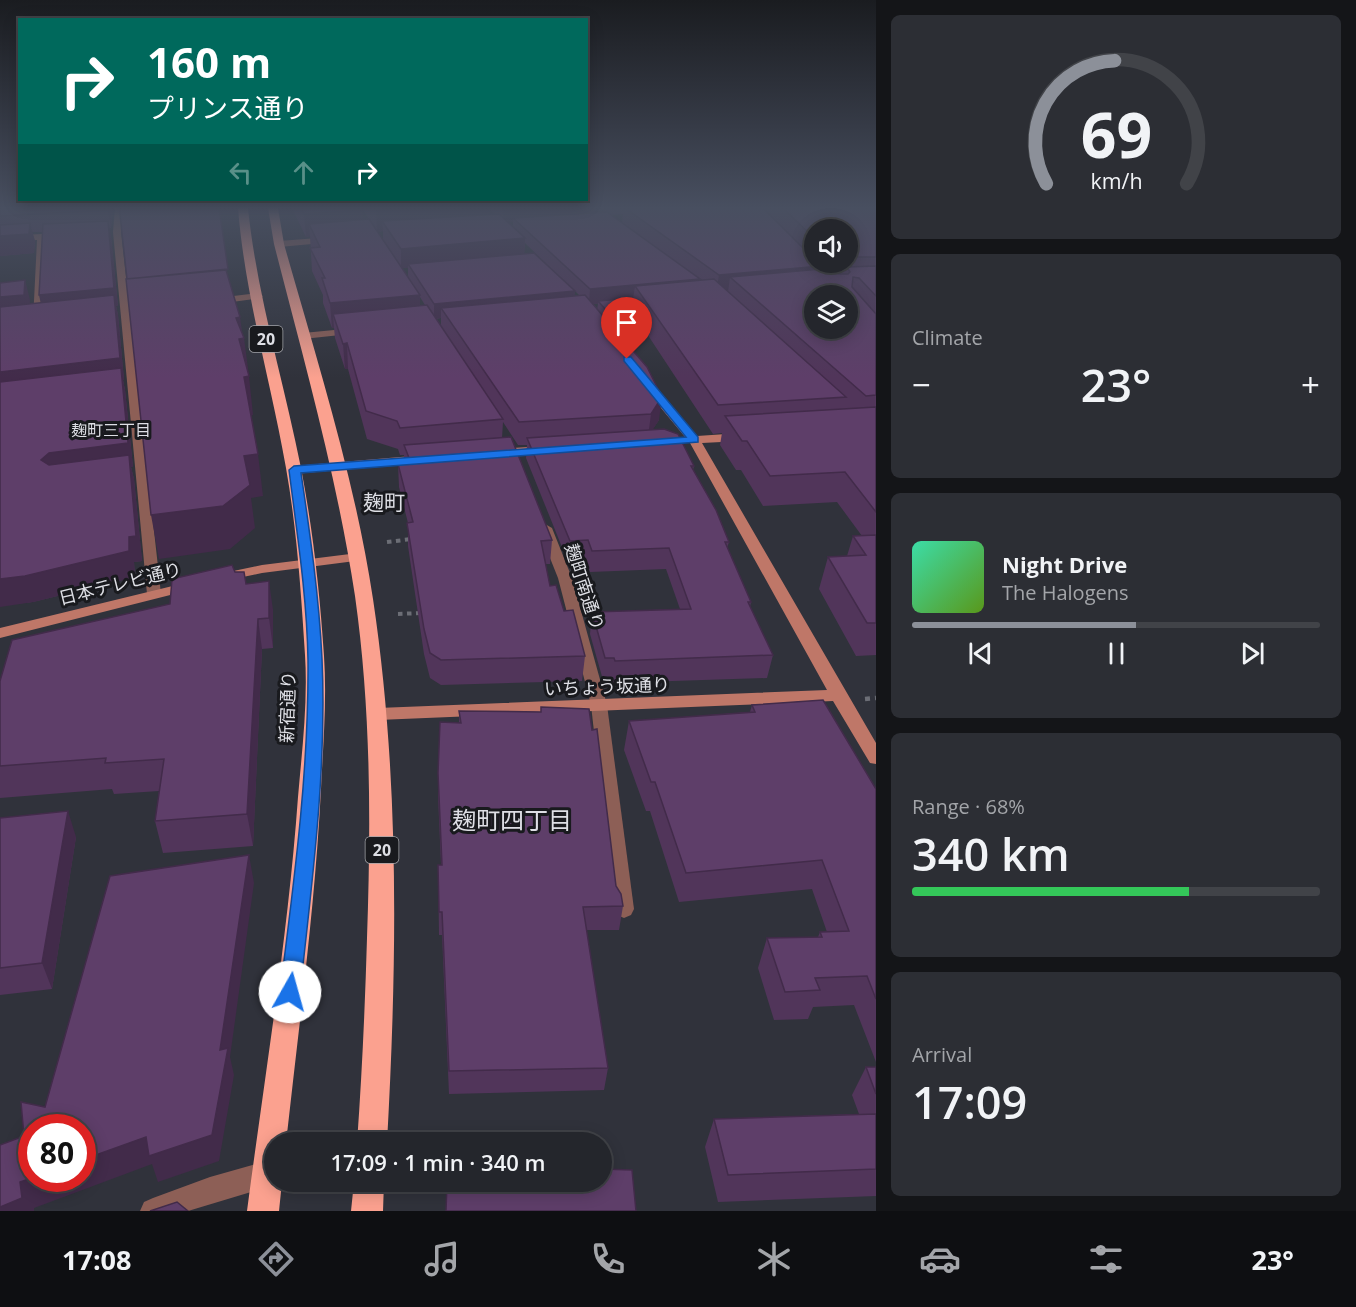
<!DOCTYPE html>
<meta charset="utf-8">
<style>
body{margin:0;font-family:"Open Sans","Noto Sans JP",sans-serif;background:#2c2e34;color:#f1f3f6;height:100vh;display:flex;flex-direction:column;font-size:22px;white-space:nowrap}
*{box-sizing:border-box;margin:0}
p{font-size:20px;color:#a3a5a9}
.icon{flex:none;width:33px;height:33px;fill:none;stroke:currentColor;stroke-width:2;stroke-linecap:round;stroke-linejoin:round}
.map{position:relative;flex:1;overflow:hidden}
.side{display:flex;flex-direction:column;gap:15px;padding:15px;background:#141518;width:480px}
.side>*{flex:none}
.top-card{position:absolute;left:18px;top:18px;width:570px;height:183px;border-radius:0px;box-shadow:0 3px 15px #0003,0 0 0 2px #414348;background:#00695c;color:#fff;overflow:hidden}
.buttons{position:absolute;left:804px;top:219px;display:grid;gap:12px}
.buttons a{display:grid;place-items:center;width:54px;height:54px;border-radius:50%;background:#24262c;box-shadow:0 3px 15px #0003,0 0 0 2px #414348;font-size:30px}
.speed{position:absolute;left:18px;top:1114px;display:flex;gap:12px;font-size:30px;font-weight:700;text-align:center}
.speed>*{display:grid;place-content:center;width:78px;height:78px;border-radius:50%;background:#24262c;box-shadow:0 3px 15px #0003,0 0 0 2px #414348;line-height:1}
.speed .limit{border:9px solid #d22;background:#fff;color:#111}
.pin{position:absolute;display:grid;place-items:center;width:51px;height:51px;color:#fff;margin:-62px -26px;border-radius:50% 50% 50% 0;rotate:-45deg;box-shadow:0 0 6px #0007}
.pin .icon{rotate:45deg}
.me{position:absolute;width:66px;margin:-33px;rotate:7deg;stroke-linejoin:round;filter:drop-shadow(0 0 4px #0008)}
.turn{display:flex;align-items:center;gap:21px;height:126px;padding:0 30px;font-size:27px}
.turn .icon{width:78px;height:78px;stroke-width:2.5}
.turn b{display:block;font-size:42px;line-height:51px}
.lanes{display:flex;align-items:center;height:57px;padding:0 30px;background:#0003;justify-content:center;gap:30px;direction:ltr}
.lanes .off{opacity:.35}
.big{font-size:45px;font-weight:600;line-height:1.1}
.side .widget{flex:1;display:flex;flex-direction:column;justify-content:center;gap:9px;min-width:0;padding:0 21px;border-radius:9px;background:#2c2e34}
.side .dial{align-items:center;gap:0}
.dial svg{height:156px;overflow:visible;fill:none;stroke:#414348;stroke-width:7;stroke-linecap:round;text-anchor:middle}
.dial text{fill:#f1f3f6;stroke:none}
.song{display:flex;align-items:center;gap:18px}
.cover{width:72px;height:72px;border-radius:9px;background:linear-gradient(135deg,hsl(160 70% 55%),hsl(90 70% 35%))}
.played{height:6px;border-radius:3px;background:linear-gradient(90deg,#8c9099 55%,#414348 55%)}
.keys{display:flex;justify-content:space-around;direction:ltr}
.heat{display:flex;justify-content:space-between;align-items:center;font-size:33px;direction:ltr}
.charge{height:9px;border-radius:4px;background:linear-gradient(90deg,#34c759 68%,#414348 0)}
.trip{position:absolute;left:264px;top:1132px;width:348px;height:60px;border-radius:30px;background:#24262c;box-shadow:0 3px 15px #0003,0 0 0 2px #414348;font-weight:600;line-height:60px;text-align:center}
.tabs{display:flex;height:96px;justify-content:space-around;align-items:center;background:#0e0f12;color:#a3a5a9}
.tabs .icon{width:42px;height:42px}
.tabs .current{color:#8c9099}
.tabs b{font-size:27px;color:#f1f3f6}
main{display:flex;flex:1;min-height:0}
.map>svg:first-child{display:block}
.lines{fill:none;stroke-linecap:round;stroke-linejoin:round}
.path-far1{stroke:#6c6e76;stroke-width:4;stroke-dasharray:4.5 4.5;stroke-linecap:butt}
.path{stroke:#6c6e76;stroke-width:4.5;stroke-dasharray:5 5;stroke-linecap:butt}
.lane{fill:#8d5f56;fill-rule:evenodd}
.street{fill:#8d5f56;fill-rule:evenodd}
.secondary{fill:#bf7768;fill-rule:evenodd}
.highway{fill:#fba18f;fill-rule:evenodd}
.wall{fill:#51355a;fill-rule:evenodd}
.shaded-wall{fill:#422b4a}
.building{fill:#5e3e69;stroke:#422b4a;stroke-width:1.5;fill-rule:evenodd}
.route{fill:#1a73e8;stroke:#114b97;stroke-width:1.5}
.labels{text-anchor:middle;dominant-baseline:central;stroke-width:6;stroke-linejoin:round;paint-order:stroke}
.shield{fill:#191a1e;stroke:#a3a4a9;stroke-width:1.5}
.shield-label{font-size:16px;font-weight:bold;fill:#dedfe5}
.far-neighbourhood-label{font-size:16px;fill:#dedfe5;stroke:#191a1e}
.street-label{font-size:18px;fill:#dedfe5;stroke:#191a1e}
.quarter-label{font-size:21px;fill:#dedfe5;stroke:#191a1e}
.near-neighbourhood-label{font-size:24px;fill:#dedfe5;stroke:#191a1e}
</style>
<main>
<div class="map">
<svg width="876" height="1211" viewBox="0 0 876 1211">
<rect width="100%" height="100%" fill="#30323b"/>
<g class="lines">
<path class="path-far1" d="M 387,542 L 412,539
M 398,614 L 421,613"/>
<path class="path" d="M 865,699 L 876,698"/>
<path class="lane" d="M 599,699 L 605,701 L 607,705 L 634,909 L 631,915 L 624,918 L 617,915 L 614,909 L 591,705 L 593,701 Z"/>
<path class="street" d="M 115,208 L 123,208 L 121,232 L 161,594 L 154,598 L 147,594 L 113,232 Z
M 63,233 L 66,234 L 66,238 L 45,239 L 41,319 L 33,321 L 37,240 L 0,242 L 0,236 Z
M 331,237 L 335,240 L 334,242 L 279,247 L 275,244 L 279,241 Z
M 258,293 L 263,296 L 261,298 L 217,304 L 212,301 L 217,298 Z
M 355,328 L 359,329 L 359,333 L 303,339 L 298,336 L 303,333 Z
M 545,524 L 552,528 L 572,578 L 607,705 L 605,709 L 593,709 L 591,705 L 558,578 L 538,528 Z
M 274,1159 L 274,1182 L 280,1182 L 274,1185 L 188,1211 L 140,1211 L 144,1202 L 153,1198 L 210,1177 Z"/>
<path class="secondary" d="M 648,382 L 652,383 L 697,436 L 741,433 L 747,437 L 741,441 L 702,443 L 876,743 L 876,764 L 870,763 L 833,701 L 378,720 L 372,718 L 370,714 L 372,710 L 378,708 L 827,690 L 690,443 L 683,443 L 681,440 L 685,437 L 642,385 Z
M 547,446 L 553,450 L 551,453 L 496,457 L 490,453 L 496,449 Z
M 424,455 L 430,459 L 428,462 L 294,474 L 288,470 L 294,466 Z
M 358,553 L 365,557 L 363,560 L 262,573 L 224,581 L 217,577 L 219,574 L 262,565 Z
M 189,582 L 196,586 L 194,589 L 0,638 L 0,628 Z"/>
<path class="highway" d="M 238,208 L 248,208 C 257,296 284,382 301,468 C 313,530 320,594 324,656 C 327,700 323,746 321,789 C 315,907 299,1025 286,1143 L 274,1143 L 274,1182 L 282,1182 L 279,1211 L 247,1211 C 265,1073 288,936 298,797 C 302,751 308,702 305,655 C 301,593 297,530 286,468 C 271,382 245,296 238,208 Z
M 268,208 L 278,208 L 284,244 C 317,361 355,479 373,599 C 400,779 397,962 387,1143 L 357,1143 C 362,1075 365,1006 367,938 C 371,823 371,709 355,596 C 337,477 304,361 274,244 Z
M 354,1182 L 384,1182 L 383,1211 L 351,1211 Z"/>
</g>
<path class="wall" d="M 0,208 L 113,208 L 111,228 L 109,228 L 111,237 L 118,306 L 116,306 L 118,315 L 124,380 L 123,380 L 125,390 L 133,467 L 131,467 L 134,479 L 142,561 L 134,562 L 135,577 L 33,602 L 5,605 L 30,300 L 30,304 L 41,303 L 43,232 L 32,232 L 35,241 L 34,253 L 0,256 Z
M 292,208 L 595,208 L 595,212 L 606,212 L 601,208 L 876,208 L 876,655 L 856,656 L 819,589 L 828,557 L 847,556 L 853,536 L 862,536 L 837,502 L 763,506 L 741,470 L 736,470 L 720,445 L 722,433 L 713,434 L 632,311 L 633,300 L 631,311 L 618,319 L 623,329 L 622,338 L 659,420 L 652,430 L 694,466 L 693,470 L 729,542 L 727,548 L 751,602 L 750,607 L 773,655 L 767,678 L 612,683 L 611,680 L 603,680 L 590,634 L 592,612 L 680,609 L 666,569 L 590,572 L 586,561 L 568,562 L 526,458 L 527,445 L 518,445 L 503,422 L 502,438 L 552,540 L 550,564 L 545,564 L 550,586 L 564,611 L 585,656 L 582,681 L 441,685 L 430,678 L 424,654 L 408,546 L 408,523 L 399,487 L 398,464 L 404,464 L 404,455 L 400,455 L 398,449 L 367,439 L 348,369 L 345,369 L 335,338 L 334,328 L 332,328 L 323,303 L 323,295 L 312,271 L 310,236 L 306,237 ZM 489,209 L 495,214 L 489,214 ZM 363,210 L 369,219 L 363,219 ZM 623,214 L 622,223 L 611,215 ZM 508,222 L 513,222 L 513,227 ZM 814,230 L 848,230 L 848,262 L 814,262 ZM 383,231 L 383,240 L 377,232 ZM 525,243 L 570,287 L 524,254 ZM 402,268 L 408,268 L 408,277 ZM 575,291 L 579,295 L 574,296 ZM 420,297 L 425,305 L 420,306 ZM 592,304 L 598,304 L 597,310 ZM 441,318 L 441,327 L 436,319 Z
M 235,572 L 246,584 L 273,610 L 273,648 L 262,649 L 253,846 L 163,853 L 155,821 L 159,791 L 114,794 L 112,789 L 0,798 L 0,681 L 170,604 Z
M 752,705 L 876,789 L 876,1062 L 854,1005 L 813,1007 L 808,1019 L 774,1020 L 758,968 L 767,938 L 818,937 L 820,932 L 827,932 L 812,889 L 679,902 L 650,811 L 646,811 L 624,750 L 629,721 L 750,712 Z
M 541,707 L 616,886 L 623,906 L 619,930 L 586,930 L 608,1068 L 604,1090 L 449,1094 L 442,935 L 439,935 L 438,865 L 441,865 L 438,796 L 438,773 L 459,723 L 459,711 L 541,712 Z
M 0,818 L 76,837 L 52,989 L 0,995 Z
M 866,1067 L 876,1067 L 876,1196 L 718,1202 L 705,1147 L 714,1119 L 859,1114 L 852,1095 Z"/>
<path class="shaded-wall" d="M 108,208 L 113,208 L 111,228 L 108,210 Z
M 394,208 L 489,208 L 489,224 L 382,221 L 383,231 L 377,232 L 376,209 Z
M 504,208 L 595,208 L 594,216 L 513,218 L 513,222 L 503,223 Z
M 363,210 L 364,232 L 309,224 L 310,236 L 306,237 L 304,214 Z
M 108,221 L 111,237 L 118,306 L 116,306 L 118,315 L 124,380 L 123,380 L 125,390 L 133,467 L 131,467 L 134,479 L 142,561 L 134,562 L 135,577 L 33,602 L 0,607 L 0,579 L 47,484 L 0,395 L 0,372 L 43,314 L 39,295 Z
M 30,223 L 35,241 L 34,253 L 0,256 L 0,236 Z
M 525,238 L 524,258 L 408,264 L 408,268 L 401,268 L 401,249 Z
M 821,266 L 817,283 L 730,277 L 728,292 L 716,293 L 719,275 Z
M 700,279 L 635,286 L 631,311 L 615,320 L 613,309 L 598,301 L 598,304 L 589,304 L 590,289 Z
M 25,280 L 30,300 L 29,315 L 0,318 L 0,297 Z
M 575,291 L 573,306 L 441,308 L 441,318 L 434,319 L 434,304 Z
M 420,295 L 420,320 L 333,314 L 334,328 L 332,328 L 330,303 Z
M 240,317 L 243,338 L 244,338 L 249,376 L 244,376 L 236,318 Z
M 347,343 L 348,369 L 345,369 L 343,344 Z
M 249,376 L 253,415 L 249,416 L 244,377 Z
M 662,397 L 659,420 L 648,437 L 651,414 Z
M 258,454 L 263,496 L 251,498 L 255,528 L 230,549 L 159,559 L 151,515 L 244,456 Z
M 269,581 L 273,610 L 273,648 L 269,618 Z
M 258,619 L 262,649 L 253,846 L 247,814 Z
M 68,811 L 76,837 L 52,989 L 42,963 Z
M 249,855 L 254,883 L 230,1057 L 234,1075 L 219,1161 L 158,1182 L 152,1164 L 34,1208 L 34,1211 L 0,1211 L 0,1207 L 20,1182 L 32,1178 L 82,1179 L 82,1160 L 220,1050 Z"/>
<path class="building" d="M 0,208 L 108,208 L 108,210 L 0,216 Z
M 120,208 L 219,208 L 228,269 L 127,279 L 120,214 Z
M 301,208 L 362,208 L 363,210 L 304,214 Z
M 625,208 L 763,208 L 814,259 L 814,262 L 818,262 L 821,266 L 719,275 Z
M 783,208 L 876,208 L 876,257 L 848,257 L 848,230 L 814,230 L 814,238 Z
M 607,212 L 700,279 L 590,289 L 513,218 Z
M 499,214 L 525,238 L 401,249 L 382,221 Z
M 369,219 L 420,295 L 330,303 L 322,278 L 325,278 L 310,248 L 320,247 L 309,224 Z
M 108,221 L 114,288 L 39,295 L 43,224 Z
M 30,223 L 29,234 L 0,236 L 0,225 Z
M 534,253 L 575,291 L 434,304 L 408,264 Z
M 876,266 L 876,296 L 859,278 L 853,277 L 852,287 L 876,314 L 876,395 L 866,396 L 730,277 L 832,268 L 838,274 L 848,274 L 850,272 L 847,267 ZM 814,296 L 848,296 L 848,328 L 814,328 Z
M 226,270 L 240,317 L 236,318 L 244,338 L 239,339 L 249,376 L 244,377 L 258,454 L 244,456 L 250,485 L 223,506 L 151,515 L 126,279 Z
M 714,279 L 846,397 L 718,405 L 635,286 Z
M 25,280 L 24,295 L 0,297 L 0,283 Z
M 114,295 L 120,358 L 0,372 L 0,307 Z
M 585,295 L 647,367 L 662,397 L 651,414 L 519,422 L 441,308 Z
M 633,298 L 613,309 L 623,329 L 598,301 Z
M 427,305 L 503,419 L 400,428 L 397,421 L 366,411 L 347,343 L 343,344 L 333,314 Z
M 121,368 L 128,443 L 49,453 L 41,460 L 49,465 L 129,455 L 136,536 L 129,537 L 129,551 L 25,576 L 0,579 L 0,382 Z
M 876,407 L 876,512 L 845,472 L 770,476 L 747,441 L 742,441 L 725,416 Z
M 664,429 L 678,434 L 694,466 L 691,466 L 716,510 L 729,542 L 725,542 L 751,602 L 748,602 L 773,655 L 615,661 L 614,658 L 605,658 L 592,612 L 691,609 L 669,548 L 592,551 L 588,540 L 570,541 L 527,438 Z
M 511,437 L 552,540 L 541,541 L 550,586 L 556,585 L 564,611 L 573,610 L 585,656 L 441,660 L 430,653 L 424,629 L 407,523 L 413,522 L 398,464 L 411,463 L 404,445 Z
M 876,535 L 876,623 L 867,623 L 828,557 L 866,555 L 853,536 Z
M 232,565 L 235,572 L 244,572 L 246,584 L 269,581 L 269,618 L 258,619 L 247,814 L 155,821 L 164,759 L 105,763 L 106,758 L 0,766 L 0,681 L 12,640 L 170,604 L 172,579 Z
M 823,700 L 876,789 L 876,999 L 867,976 L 815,978 L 820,990 L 785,992 L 767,938 L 822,937 L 820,932 L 849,931 L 822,860 L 686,873 L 655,782 L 651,782 L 629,721 L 755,712 L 752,705 Z
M 541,707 L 589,709 L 592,730 L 597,729 L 616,886 L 621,894 L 623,906 L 583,907 L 608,1068 L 449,1071 L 442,912 L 439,912 L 438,865 L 442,865 L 438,773 L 440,722 L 461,723 L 459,711 L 541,712 Z
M 68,811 L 42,963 L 0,968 L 0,818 Z
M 249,855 L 220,1050 L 228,1048 L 212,1135 L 149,1156 L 146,1137 L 82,1160 L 82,1128 L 32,1128 L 32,1178 L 20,1182 L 22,1198 L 0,1207 L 0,1145 L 24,1136 L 21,1102 L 45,1107 L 110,876 Z
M 866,1067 L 876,1067 L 876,1094 Z
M 876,1114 L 876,1169 L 728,1175 L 714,1119 Z
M 602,1169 L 632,1170 L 636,1211 L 446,1211 L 447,1182 L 602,1182 Z
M 177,1202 L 188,1211 L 150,1211 Z"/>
<linearGradient id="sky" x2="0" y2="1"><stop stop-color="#1a1c20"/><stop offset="0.55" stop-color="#484f60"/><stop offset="1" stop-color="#484f60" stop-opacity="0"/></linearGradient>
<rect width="876" height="378" fill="url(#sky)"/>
<path class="route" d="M 624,357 L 631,357 L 698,437 L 698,442 L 301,473 C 310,534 319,596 322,659 C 327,769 312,882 300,992 L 297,998 L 290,1001 L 283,998 L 280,992 C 294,882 309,771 308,660 C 307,597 297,533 289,470 L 294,466 L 686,437 L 624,361 Z"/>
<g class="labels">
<g class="shield">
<rect x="249.5" y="326" width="33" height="26" rx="4.5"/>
<rect x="365.5" y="837" width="33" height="26" rx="4.5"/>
</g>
<g class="shield-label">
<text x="266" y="339">20</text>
<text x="382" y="850">20</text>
</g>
<g class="far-neighbourhood-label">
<text x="111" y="430">麹町三丁目</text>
</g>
<g class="street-label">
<text transform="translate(120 583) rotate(-14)">日本テレビ通り</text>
<text transform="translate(585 587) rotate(72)">麹町南通り</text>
<text transform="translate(607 686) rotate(-2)">いちょう坂通り</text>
<text transform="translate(287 707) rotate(-88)">新宿通り</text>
</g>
<g class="quarter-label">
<text x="384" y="502">麹町</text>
</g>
<g class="near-neighbourhood-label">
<text x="512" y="819">麹町四丁目</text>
</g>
</g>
</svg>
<div class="buttons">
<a><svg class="icon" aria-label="sound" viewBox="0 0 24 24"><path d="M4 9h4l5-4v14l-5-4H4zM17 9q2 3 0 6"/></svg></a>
<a><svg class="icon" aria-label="layers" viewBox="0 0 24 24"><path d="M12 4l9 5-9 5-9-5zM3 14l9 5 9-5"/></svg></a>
</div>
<div class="speed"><div class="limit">80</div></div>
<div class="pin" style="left:627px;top:359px;background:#d93025"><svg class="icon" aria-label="arrive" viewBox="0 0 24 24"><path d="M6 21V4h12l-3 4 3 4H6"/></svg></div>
<svg class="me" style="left:290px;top:992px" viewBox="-20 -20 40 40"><circle r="19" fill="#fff"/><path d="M0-13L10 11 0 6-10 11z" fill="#1a73e8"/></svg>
<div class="trip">17:09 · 1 min · 340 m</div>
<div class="top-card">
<div class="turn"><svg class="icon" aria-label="right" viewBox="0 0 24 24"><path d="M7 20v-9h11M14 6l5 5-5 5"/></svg><div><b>160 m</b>プリンス通り</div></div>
<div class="lanes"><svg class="icon off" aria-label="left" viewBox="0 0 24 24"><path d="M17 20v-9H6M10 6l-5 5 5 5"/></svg><svg class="icon off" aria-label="ahead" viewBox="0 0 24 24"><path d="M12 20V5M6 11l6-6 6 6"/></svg><svg class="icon" aria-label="right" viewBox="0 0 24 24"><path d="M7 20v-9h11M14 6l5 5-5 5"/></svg></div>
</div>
</div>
<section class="side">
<div class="widget dial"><svg viewBox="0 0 100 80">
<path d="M14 69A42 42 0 1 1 86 69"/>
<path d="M14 69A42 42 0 0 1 49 6" stroke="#8c9099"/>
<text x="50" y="56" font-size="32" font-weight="700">69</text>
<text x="50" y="72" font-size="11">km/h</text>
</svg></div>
<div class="widget"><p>Climate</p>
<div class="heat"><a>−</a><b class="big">23°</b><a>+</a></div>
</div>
<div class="widget">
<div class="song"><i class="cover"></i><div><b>Night Drive</b><p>The Halogens</p></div></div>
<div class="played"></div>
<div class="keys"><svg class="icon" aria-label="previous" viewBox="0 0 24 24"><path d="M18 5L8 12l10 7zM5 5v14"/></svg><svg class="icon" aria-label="pause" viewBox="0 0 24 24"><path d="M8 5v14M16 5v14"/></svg><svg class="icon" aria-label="next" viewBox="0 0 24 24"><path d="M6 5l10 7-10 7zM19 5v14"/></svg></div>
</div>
<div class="widget"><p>Range · 68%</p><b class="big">340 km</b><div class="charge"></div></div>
<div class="widget"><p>Arrival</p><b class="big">17:09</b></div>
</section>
</main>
<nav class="tabs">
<b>17:08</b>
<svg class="icon current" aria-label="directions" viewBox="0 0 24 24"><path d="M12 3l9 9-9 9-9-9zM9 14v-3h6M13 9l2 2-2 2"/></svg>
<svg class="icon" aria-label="music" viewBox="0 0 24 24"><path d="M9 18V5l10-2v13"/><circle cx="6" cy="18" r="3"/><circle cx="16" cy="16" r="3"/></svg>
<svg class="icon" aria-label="phone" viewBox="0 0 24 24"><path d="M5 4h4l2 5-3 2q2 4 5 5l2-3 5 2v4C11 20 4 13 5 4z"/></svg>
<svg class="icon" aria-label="climate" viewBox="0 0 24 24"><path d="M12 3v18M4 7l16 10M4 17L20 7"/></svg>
<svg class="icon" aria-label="car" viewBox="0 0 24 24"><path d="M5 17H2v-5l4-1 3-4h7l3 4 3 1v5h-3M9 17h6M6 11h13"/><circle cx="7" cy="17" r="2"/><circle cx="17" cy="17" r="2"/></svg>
<svg class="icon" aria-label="filters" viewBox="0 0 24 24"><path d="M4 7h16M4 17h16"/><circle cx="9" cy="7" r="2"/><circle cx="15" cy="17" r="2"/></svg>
<b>23°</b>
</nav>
